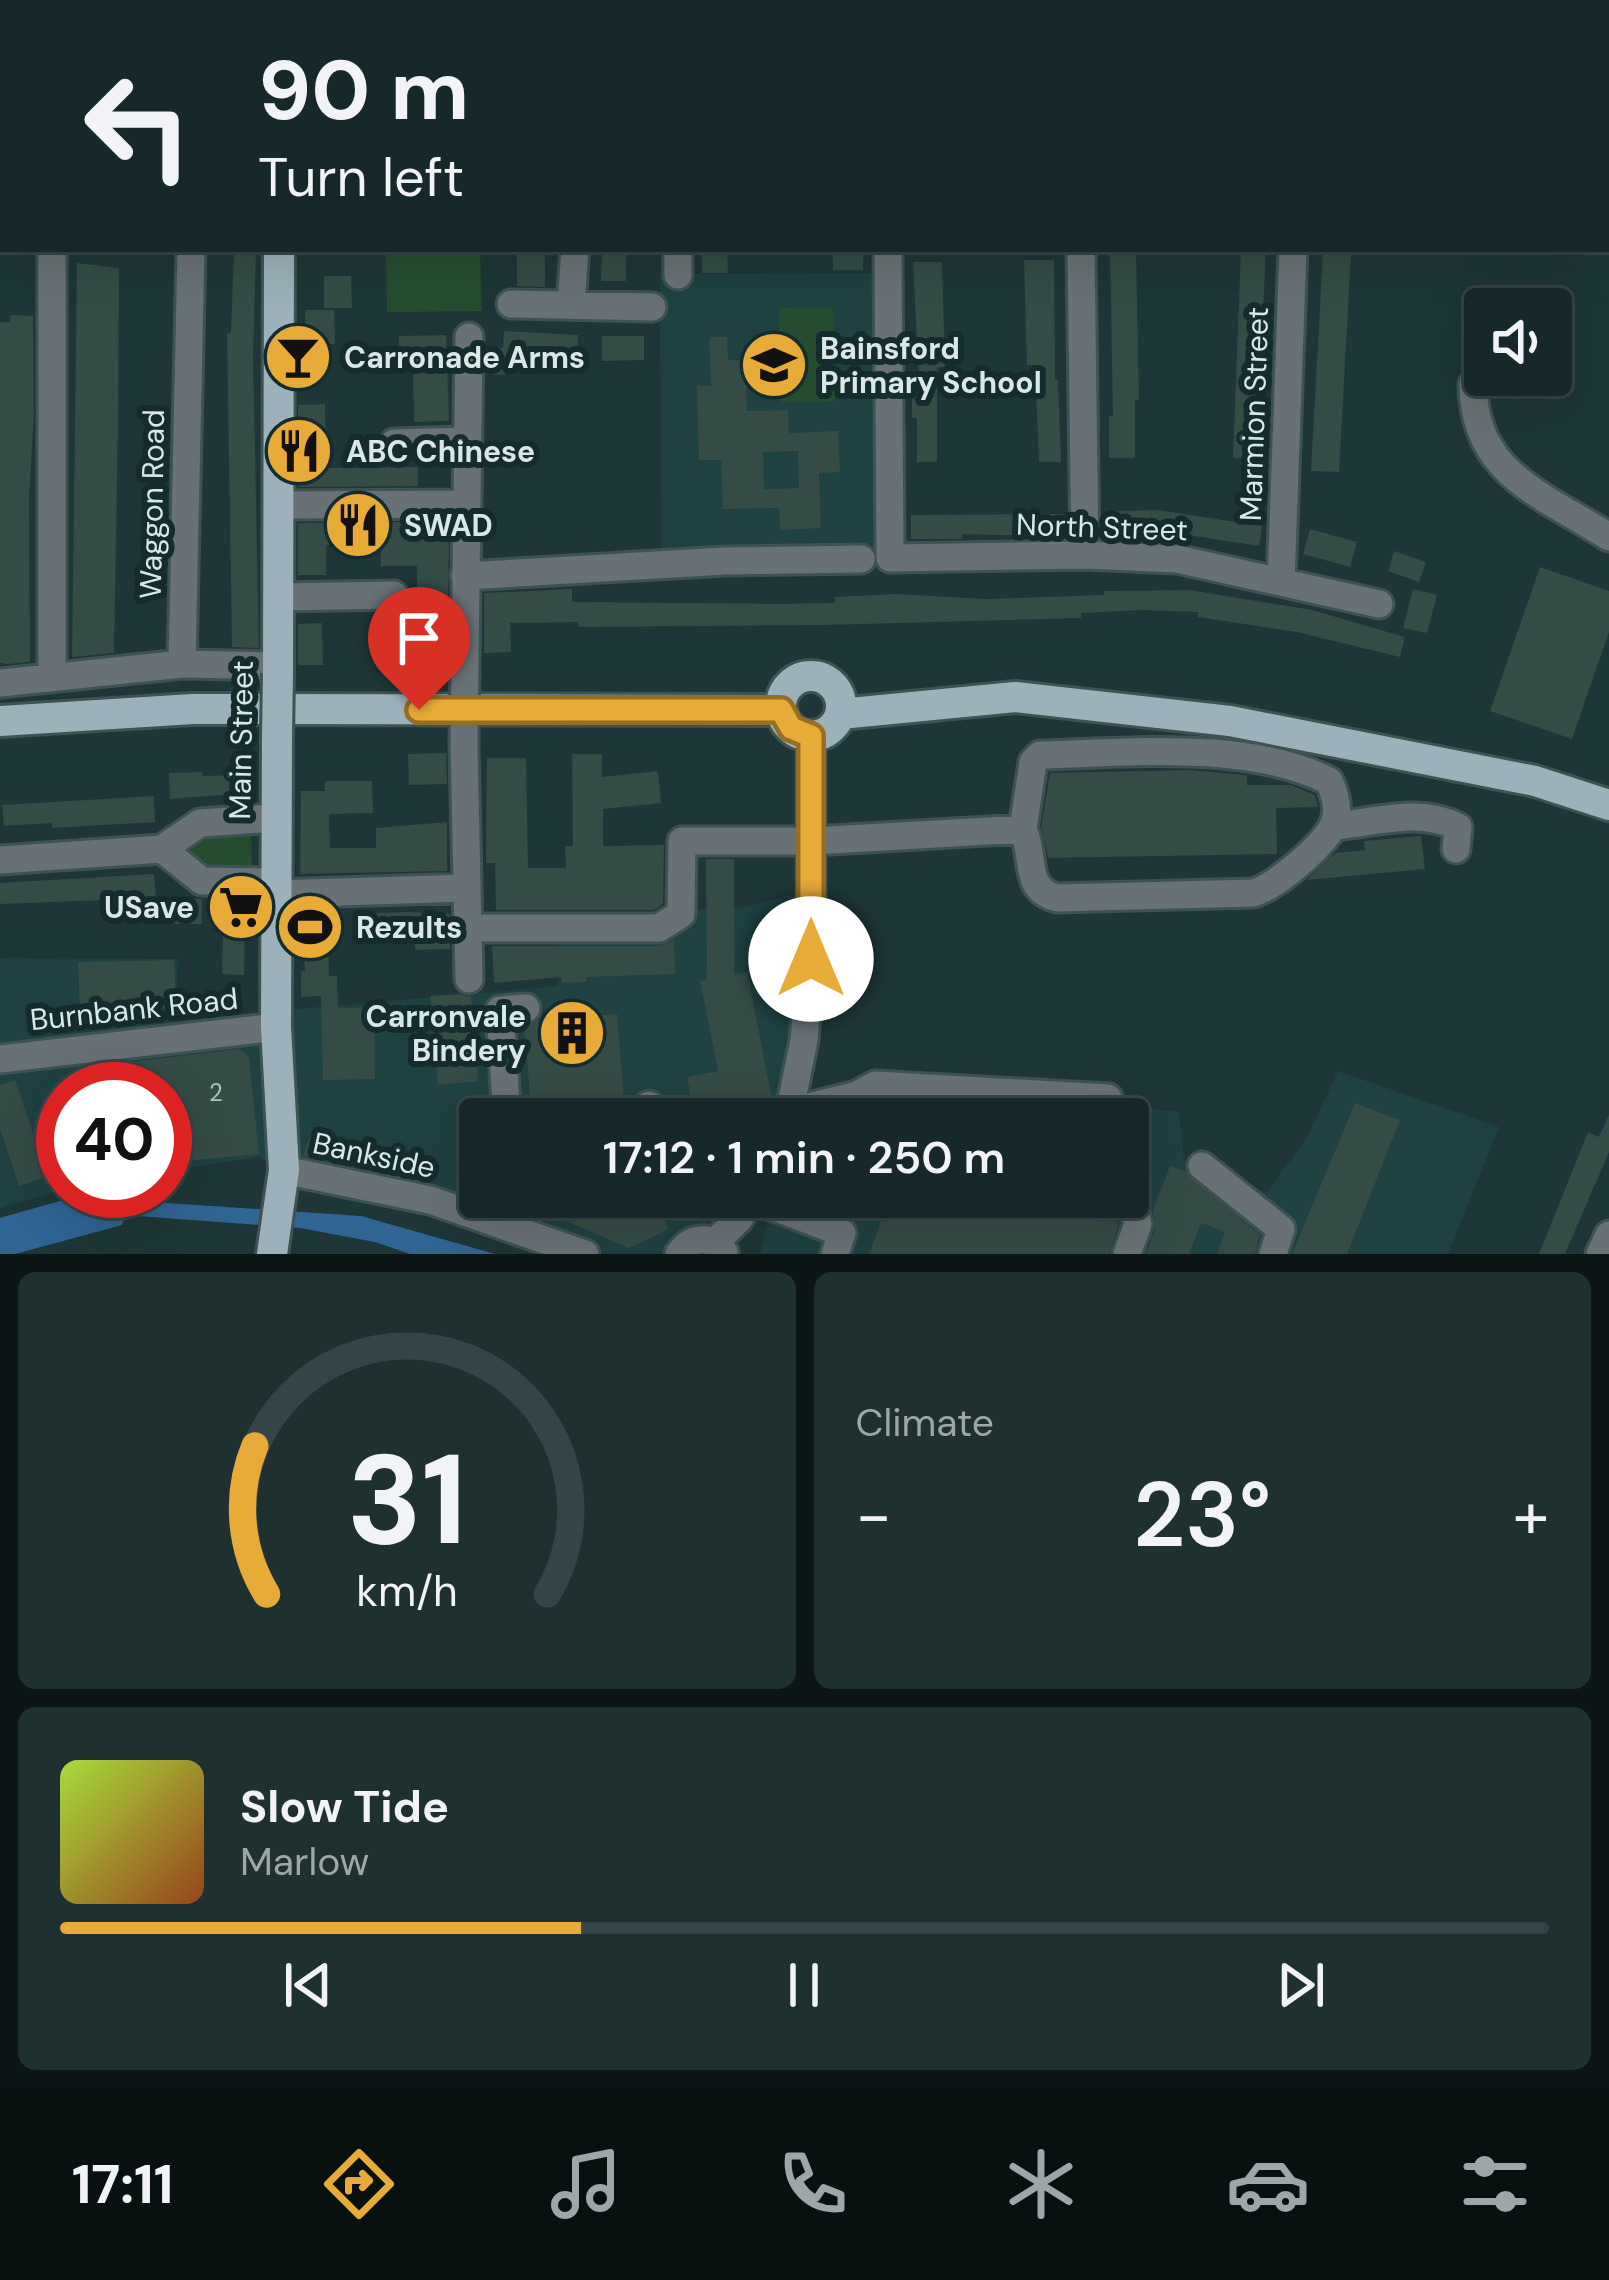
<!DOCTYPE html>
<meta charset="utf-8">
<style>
body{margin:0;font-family:"DM Sans",sans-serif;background:#1f3031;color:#f1f3f6;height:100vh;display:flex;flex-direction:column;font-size:45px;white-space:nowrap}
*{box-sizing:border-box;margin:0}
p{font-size:39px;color:#9ea6a8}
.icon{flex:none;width:66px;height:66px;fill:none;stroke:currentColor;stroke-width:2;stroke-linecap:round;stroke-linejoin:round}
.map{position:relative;height:1254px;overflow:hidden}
.side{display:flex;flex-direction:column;gap:18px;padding:18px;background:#0c1617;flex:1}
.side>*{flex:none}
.banner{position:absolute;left:0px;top:0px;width:1611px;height:252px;box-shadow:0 12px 48px #0002,0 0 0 3px #354446;background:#162829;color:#f1f3f6;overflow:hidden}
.controls{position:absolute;left:1464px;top:288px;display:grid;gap:24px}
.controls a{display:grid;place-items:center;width:108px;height:108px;border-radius:12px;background:#162829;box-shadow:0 12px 48px #0002,0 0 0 3px #354446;font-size:60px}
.speed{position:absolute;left:36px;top:1062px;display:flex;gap:24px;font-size:60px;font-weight:700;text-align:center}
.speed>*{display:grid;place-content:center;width:156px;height:156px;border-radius:50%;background:#162829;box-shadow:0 12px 48px #0002,0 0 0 3px #354446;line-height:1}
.speed .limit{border:18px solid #d22;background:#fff;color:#111}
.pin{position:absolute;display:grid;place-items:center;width:102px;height:102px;color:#fff;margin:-123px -51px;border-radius:50% 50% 50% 0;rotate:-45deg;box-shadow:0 0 12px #0007}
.pin .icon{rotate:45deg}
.me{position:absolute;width:132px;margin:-66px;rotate:0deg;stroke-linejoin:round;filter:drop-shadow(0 0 9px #0008)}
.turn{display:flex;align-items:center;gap:42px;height:252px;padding:0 60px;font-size:54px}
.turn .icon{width:156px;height:156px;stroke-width:2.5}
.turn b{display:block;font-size:84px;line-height:102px}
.big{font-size:90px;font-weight:600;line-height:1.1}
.side .tile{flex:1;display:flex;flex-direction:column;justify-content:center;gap:18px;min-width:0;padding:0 42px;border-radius:18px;background:#1f3031}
.side .dial{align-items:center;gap:0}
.dial svg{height:312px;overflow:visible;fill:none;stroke:#354446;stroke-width:7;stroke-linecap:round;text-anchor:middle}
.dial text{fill:#f1f3f6;stroke:none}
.song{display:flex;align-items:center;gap:36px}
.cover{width:144px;height:144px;border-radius:18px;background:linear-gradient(135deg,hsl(80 70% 55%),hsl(20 70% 35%))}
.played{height:12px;border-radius:6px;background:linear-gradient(90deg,#e9ab38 35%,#354446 35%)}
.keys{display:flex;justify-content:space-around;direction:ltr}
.heat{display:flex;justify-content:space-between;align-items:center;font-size:66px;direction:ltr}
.side .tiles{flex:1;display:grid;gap:18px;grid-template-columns:1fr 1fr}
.tile:last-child{grid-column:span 2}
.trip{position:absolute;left:459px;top:1098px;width:690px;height:120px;border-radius:12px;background:#162829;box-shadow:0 12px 48px #0002,0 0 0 3px #354446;font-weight:600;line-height:120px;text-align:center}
.tabs{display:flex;height:192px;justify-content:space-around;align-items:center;background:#091010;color:#9ea6a8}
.tabs .icon{width:84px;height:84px}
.tabs .current{color:#e9ab38}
.tabs b{font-size:54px;color:#f1f3f6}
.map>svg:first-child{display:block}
.built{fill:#1e4142}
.green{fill:#244d2f}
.water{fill:#2f6493}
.building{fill:#354b45;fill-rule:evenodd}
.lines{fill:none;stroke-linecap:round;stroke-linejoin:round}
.minor-casing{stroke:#3c5253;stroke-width:33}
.major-casing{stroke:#3c5253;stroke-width:36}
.minor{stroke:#687175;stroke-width:27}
.major{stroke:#9cb1b9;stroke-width:30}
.minor-bridge-casing{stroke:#3c5253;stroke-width:33;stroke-linecap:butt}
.major-bridge-casing{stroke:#3c5253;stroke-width:36;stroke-linecap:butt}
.minor-bridge{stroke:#687175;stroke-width:27}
.major-bridge{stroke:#9cb1b9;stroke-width:30}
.route-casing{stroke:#976f24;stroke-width:30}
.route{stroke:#e9ab38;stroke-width:21}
.labels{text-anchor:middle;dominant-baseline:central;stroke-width:12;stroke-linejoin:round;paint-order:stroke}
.number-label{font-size:24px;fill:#b0c0be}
.poi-label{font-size:30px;font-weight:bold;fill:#d9e7e7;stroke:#142c2d;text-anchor:start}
.street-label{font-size:30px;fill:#d9e7e7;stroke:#142c2d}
</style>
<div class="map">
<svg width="1609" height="1254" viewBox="0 0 1609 1254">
<rect width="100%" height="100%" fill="#1e3637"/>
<path class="built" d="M 888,273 L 890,558 L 725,561 L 661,567 L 660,274 Z
M 811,891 L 788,1119 L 480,1119 L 480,1197 L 752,1197 L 698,1254 L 585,1254 L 284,1170 L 258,1157 L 165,1172 L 165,1089 L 63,1089 L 63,1190 L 0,1208 L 0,958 L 178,959 L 176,1037 L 275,1027 L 275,1011 L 558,986 L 558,928 L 659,927 L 681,909 L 734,909 Z
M 1338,1071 L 1499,1127 L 1448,1254 L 760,1254 L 773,1197 L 1128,1197 L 1128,1119 L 830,1119 L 874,1093 L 1179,1111 L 1184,1160 L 1267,1192 L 1306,1139 Z"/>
<path class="green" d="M 782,0 L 1090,0 L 1089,3 Z
M 386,249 L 480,249 L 482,311 L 387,312 Z
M 833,307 L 835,401 L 780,402 L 779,308 Z
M 251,828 L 252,874 L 196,866 L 180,846 L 207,831 Z"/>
<path class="water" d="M 95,1191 L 122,1191 L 123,1200 L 361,1216 L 495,1254 L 410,1254 L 375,1242 L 300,1228 L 124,1215 L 122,1225 L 15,1254 L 0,1254 L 0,1218 Z"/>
<path class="building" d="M 517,249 L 545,249 L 545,287 L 517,286 Z
M 602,249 L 626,249 L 626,281 L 601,281 Z
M 702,249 L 727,249 L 728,273 L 702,273 Z
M 833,249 L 863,249 L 863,270 L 833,270 Z
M 1110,249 L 1136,249 L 1139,400 L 1135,400 L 1135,458 L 1109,458 L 1109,416 L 1113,416 Z
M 1241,249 L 1266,249 L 1258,416 L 1265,417 L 1264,459 L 1233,458 Z
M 234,250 L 256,250 L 253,356 L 259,648 L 232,647 L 227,333 L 231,333 Z
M 1323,253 L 1351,254 L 1339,472 L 1311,471 Z
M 1024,260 L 1054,260 L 1055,380 L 1058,380 L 1061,462 L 1039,462 L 1035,365 L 1027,365 Z
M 913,262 L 942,262 L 945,367 L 937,367 L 937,462 L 917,462 L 917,418 L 912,418 L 912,380 L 919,380 Z
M 77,263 L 119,268 L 118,423 L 114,653 L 72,657 Z
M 324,276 L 351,276 L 352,308 L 324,308 Z
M 305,310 L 334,310 L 335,344 L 327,344 L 327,373 L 298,373 L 298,347 L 306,346 Z
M 11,315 L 33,316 L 34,414 L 29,497 L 30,662 L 7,664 L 0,663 L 0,322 L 10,322 Z
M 504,331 L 578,335 L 577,359 L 506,355 L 505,375 L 487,374 L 487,347 L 503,348 Z
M 446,335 L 449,421 L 414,422 L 413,368 L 399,368 L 399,336 Z
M 602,336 L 644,336 L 644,360 L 602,361 Z
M 709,337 L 727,337 L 728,360 L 745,360 L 747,411 L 788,410 L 789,433 L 838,431 L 840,472 L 819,473 L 821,528 L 780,530 L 779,508 L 723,509 L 721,460 L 699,460 L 697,386 L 711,386 ZM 798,451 L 799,488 L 764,489 L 763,452 Z
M 325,404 L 326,468 L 418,467 L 418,486 L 298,487 L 298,405 Z
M 1158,510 L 1262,526 L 1259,546 L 1155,530 L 1155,536 L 1108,537 L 1108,511 Z
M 1066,514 L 1067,537 L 962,534 L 962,539 L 911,539 L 911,515 Z
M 413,522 L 413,533 L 449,533 L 447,669 L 413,670 L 412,647 L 398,647 L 398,619 L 417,619 L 417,566 L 381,566 L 381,544 L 326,545 L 326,575 L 298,575 L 298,523 Z
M 1310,529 L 1357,542 L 1350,567 L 1303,554 Z
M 1394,551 L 1426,562 L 1419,582 L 1388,571 Z
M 1540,567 L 1609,591 L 1609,632 L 1572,739 L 1490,711 Z
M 572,589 L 572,602 L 779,604 L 835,603 L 835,597 L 895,594 L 985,599 L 1104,595 L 1104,591 L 1189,590 L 1312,610 L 1405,637 L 1400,657 L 1297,632 L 1198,617 L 1198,612 L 1141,610 L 1081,613 L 1081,618 L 824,625 L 578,627 L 578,622 L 510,623 L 511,652 L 484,653 L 484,593 Z
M 1413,589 L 1437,595 L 1427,633 L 1403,628 Z
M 322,623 L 323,665 L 298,665 L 298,624 Z
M 446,753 L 447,784 L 409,785 L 408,754 Z
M 572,754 L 602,754 L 602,777 L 658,771 L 661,803 L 603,809 L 603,846 L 664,845 L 663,904 L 654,910 L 496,910 L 495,863 L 486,863 L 487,758 L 526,758 L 528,868 L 566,868 L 565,846 L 573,846 Z
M 1187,770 L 1247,775 L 1247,785 L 1291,785 L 1315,795 L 1318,807 L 1276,808 L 1277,854 L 1048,858 L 1041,827 L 1050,773 Z
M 202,772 L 203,776 L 248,775 L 248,793 L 170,799 L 169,773 Z
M 325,781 L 372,781 L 373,813 L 329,814 L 330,848 L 376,848 L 376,828 L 447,822 L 447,871 L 300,874 L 301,791 L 325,791 Z
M 154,796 L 155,822 L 52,828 L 52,823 L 4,826 L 2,805 Z
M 1421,836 L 1425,869 L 1307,880 L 1335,853 L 1365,850 L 1364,841 Z
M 706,859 L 734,859 L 734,975 L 747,972 L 773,1104 L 771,1110 L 723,1119 L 695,1119 L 687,1077 L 718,1071 L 700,981 L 707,980 Z
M 154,874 L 156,898 L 0,904 L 0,883 Z
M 169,898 L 202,899 L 202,924 L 168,924 Z
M 231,899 L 254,900 L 254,923 L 245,922 L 244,975 L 222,974 L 223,925 L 231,926 Z
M 301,912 L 341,913 L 341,929 L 328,929 L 329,976 L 337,976 L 338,1008 L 374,1007 L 375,1079 L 323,1080 L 321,996 L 301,997 L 301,971 L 305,971 Z
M 409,912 L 450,914 L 450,949 L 415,950 L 415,941 L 376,942 L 376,913 Z
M 674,940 L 675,974 L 586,977 L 586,982 L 562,983 L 562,977 L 494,983 L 492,946 L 659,946 Z
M 174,960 L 176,1007 L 80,1011 L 78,962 Z
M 459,994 L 471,997 L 478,1081 L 438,1085 L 430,996 Z
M 617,1014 L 625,1110 L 532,1118 L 524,1026 L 539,1020 Z
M 240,1049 L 249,1057 L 259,1154 L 165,1163 L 165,1089 L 132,1089 L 128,1062 Z
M 15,1080 L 35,1140 L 53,1134 L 63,1165 L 63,1171 L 19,1186 L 0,1129 L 0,1085 Z
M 1355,1103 L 1400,1120 L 1347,1254 L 1292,1254 Z
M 1609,1115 L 1609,1152 L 1565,1254 L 1539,1254 L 1588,1132 L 1599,1137 Z
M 309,1138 L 332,1145 L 334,1140 L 353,1146 L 348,1165 L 303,1156 Z
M 1170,1166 L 1185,1171 L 1260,1235 L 1255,1254 L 1217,1254 L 1225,1232 L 1201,1223 L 1189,1254 L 1146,1254 L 1155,1229 L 1153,1210 Z
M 496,1197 L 595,1197 L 593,1202 L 628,1216 L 657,1203 L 669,1229 L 629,1248 L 548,1213 L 546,1218 Z
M 890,1197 L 1053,1197 L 1119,1223 L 1109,1254 L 869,1254 Z"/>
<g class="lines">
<defs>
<path id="minor" d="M 542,0 L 543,3
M 782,0 L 782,3
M 1089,3 L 1090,0
M 1344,3 L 1345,0
M 1608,97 L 1609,97
M 0,189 L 3,189
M 52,249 L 52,676
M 191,249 L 182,664 L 278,666
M 678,249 L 678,275
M 888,249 L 890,558 L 1085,555 L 1177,559 L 1379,604
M 1081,249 L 1085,555
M 511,304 L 652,307
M 571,305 L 575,249
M 1473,385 C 1474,474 1542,494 1609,537
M 394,443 L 466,441
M 281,505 L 464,504
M 465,576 L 725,561 L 861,559
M 1281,581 L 1293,249
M 280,597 L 394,595
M 465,666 L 469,337
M 0,683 L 182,664
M 464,744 L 469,979
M 275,818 L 200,823 L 162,849 L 202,881 L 275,882
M 1333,826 C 1374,823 1419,807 1458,827 L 1456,849
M 0,860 L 162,849
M 275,894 L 467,888
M 467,928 L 659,928 L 681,914 L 682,841 L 813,841 L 1023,829 C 1036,857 1022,889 1057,898 L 1253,893 C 1275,887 1322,847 1333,826 C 1340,812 1335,794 1329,781 C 1247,740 1130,753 1040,755 L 1033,762 L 1023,829
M 0,1059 L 276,1027
M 649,1105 L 651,1119
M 792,1111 L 857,1095 L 875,1085 L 1108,1098 L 1113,1119
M 507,1119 L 500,1010 L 526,1008
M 788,1119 L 804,1040 L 811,959 L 811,736
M 1202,1166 L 1281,1229 L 1273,1254
M 284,1170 L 430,1200 L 585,1254
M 751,1198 L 842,1233 L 835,1254
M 715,1242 L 739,1219 L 752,1197
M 679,1254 C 691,1236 711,1235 724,1252
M 1127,1254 L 1138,1224 L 1128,1185
M 1600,1254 L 1609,1235"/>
<path id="major" d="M 307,3 L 308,0
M 278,673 L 279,249
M781 706a30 30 0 1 1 60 0a30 30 0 1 1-60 0Z
M 840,714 L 1015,697 L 1230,721 L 1535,781 L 1609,805
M 0,721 L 193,709 L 781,710
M 272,1254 L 284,1170 L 276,1027 L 277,737"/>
</defs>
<use href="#minor" class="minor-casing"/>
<use href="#major" class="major-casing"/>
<use href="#minor" class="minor"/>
<use href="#major" class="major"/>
<defs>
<path id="minor-bridge" d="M 464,744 L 465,666"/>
<path id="major-bridge" d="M 277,737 L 278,673"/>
</defs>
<use href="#minor-bridge" class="minor-bridge-casing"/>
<use href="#major-bridge" class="major-bridge-casing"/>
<use href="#minor-bridge" class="minor-bridge"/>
<use href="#major-bridge" class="major-bridge"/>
</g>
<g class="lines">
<defs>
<path id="route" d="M 419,710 L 781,710 L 791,728 L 811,736 L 811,959"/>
</defs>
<use href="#route" class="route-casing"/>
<use href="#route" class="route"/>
</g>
<defs>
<symbol id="bar-disc" viewBox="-11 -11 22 22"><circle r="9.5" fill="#e9ab38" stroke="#142c2d"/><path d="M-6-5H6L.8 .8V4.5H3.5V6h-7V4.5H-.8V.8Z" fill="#111"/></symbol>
<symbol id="school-disc" viewBox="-11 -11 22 22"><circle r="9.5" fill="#e9ab38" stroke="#142c2d"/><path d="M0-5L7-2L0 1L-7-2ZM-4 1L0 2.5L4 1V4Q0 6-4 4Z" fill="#111"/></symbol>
<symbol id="restaurant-disc" viewBox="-11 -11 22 22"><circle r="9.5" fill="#e9ab38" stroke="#142c2d"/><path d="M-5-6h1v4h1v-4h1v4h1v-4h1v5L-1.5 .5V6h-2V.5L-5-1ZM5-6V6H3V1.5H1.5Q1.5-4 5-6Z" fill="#111"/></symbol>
<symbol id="supermarket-disc" viewBox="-11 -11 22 22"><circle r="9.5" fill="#e9ab38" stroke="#142c2d"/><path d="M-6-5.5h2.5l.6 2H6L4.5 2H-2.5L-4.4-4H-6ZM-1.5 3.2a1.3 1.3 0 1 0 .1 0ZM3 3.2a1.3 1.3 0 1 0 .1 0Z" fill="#111"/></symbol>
<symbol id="stadium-disc" viewBox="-11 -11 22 22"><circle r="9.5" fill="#e9ab38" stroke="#142c2d"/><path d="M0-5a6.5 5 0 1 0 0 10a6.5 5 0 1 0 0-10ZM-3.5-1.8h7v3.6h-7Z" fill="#111"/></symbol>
<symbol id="building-disc" viewBox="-11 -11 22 22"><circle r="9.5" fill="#e9ab38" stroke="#142c2d"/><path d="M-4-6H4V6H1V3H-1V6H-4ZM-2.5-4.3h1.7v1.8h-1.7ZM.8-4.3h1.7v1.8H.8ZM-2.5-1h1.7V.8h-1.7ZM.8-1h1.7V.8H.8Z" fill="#111"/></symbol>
</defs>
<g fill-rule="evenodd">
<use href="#bar-disc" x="260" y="319" width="76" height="76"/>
<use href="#school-disc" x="736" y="327" width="76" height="76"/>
<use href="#restaurant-disc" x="261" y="413" width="76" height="76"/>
<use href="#restaurant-disc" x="320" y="487" width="76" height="76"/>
<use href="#supermarket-disc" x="203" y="869" width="76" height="76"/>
<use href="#stadium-disc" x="272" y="889" width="76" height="76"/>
<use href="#building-disc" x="534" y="995" width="76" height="76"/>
</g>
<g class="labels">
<g class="number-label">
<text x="216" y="1092">2</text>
</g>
<g class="poi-label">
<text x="820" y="348">Bainsford<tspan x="820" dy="34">Primary School</tspan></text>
<text x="344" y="357">Carronade Arms</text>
<text x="346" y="451">ABC Chinese</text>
<text x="404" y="525">SWAD</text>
<text x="194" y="907" text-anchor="end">USave</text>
<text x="356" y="927">Rezults</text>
<text x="526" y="1016" text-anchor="end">Carronvale<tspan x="526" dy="34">Bindery</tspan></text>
</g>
<g class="street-label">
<text transform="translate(1254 414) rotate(-88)">Marmion Street</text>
<text transform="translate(152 504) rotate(-89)">Waggon Road</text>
<text transform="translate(1102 527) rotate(2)">North Street</text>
<text transform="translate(241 740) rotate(-89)">Main Street</text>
<text transform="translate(134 1009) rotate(-6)">Burnbank Road</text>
<text transform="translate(374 1155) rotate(12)">Bankside</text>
</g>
</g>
</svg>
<div class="controls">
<a><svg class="icon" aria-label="sound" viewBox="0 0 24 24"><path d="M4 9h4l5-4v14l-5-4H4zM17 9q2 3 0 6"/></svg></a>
</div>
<div class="speed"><div class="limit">40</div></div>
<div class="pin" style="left:419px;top:710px;background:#d93025"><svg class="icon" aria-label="arrive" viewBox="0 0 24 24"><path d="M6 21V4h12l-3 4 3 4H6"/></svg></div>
<svg class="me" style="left:811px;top:959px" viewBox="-20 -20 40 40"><circle r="19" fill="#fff"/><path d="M0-13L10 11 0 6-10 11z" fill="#e9ab38"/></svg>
<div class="trip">17:12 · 1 min · 250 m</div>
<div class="banner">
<div class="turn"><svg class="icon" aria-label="left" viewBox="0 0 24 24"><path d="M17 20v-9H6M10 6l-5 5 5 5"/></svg><div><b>90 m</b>Turn left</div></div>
</div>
</div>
<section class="side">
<div class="tiles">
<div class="tile dial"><svg viewBox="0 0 100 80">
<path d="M14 69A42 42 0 1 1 86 69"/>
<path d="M14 69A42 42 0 0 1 11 31" stroke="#e9ab38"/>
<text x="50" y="56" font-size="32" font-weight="700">31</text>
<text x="50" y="72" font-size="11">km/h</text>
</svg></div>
<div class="tile"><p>Climate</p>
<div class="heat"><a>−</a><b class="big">23°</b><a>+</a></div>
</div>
<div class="tile">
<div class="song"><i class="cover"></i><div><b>Slow Tide</b><p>Marlow</p></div></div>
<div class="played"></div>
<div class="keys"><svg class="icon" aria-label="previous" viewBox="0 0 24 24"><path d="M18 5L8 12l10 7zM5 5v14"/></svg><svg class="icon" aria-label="pause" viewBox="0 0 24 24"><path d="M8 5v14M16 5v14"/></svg><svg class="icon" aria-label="next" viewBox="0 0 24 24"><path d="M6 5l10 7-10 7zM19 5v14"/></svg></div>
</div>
</div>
</section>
<nav class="tabs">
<b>17:11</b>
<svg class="icon current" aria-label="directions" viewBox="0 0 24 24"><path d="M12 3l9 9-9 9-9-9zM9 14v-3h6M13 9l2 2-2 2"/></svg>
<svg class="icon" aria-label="music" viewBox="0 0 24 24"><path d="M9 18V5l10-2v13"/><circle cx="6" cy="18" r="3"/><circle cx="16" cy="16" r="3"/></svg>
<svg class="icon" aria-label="phone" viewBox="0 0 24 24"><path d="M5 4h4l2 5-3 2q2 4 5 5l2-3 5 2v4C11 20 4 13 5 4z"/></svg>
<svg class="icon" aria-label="climate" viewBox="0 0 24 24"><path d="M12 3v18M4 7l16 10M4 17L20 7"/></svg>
<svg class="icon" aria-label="car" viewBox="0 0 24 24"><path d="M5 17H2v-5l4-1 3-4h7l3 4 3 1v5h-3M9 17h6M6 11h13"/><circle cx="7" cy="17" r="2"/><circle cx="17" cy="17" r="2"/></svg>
<svg class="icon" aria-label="filters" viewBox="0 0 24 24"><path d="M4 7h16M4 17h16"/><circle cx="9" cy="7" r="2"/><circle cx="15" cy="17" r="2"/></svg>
</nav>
